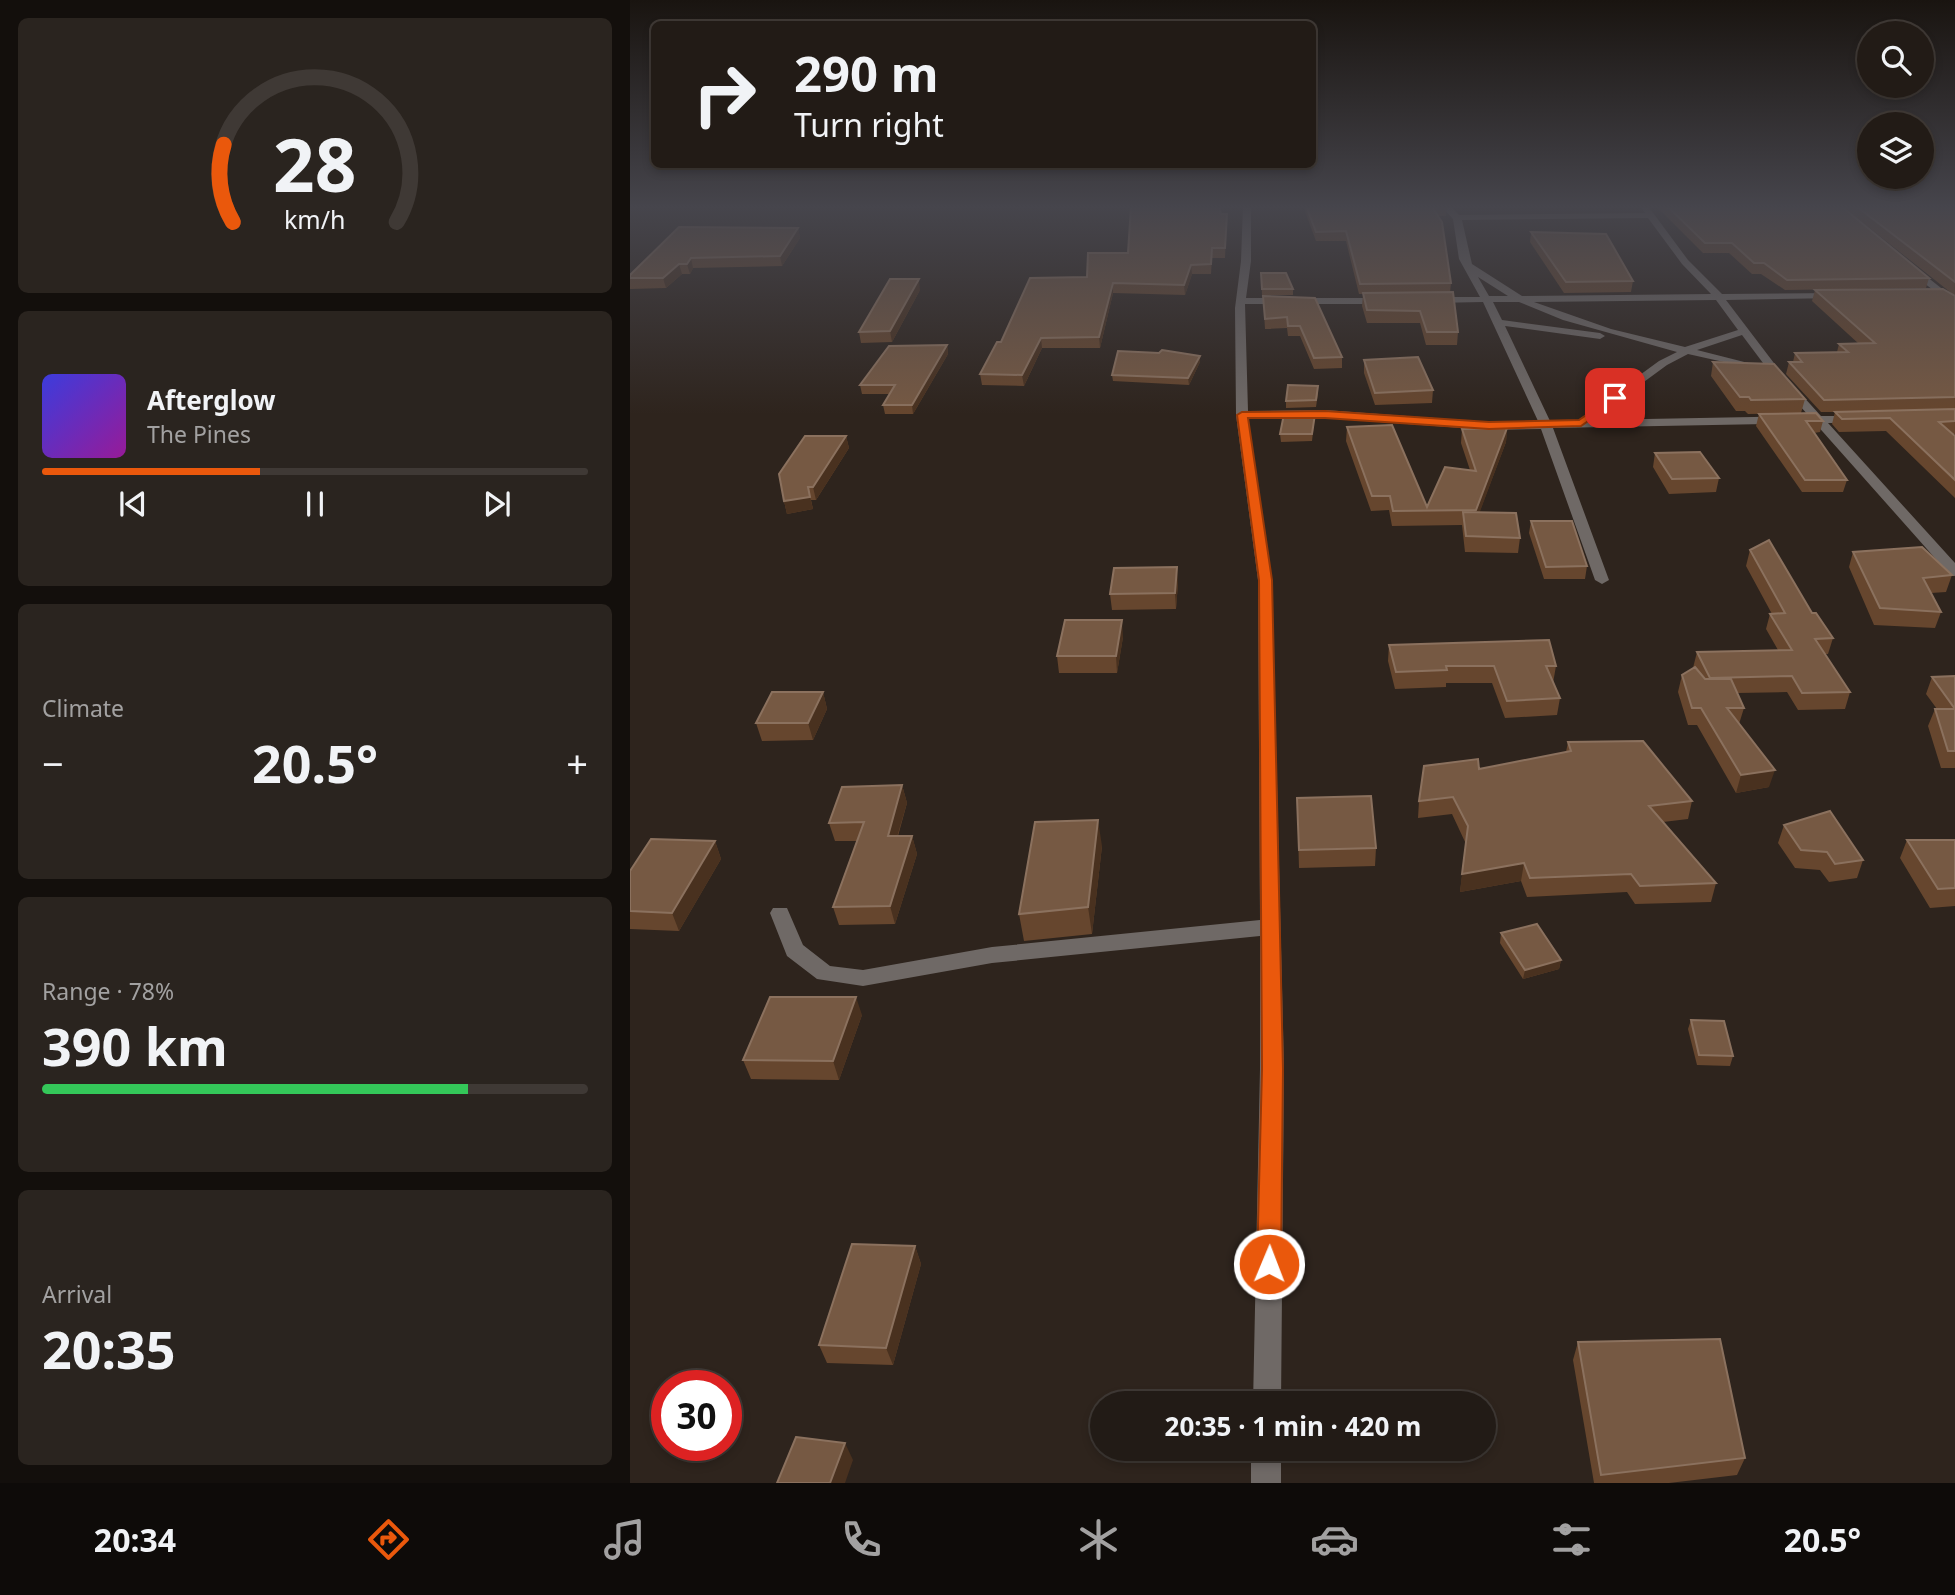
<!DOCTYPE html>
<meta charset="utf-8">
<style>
body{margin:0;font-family:"Noto Sans",sans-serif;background:#2a241f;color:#f1f3f6;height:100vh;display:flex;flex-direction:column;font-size:26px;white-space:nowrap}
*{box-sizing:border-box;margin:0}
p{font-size:23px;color:#a2a1a1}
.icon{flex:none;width:38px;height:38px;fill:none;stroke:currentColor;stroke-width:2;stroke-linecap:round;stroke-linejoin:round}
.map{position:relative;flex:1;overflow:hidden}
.sheet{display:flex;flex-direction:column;gap:18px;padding:18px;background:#130f0c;width:630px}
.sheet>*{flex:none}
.banner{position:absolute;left:21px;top:21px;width:665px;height:147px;border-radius:10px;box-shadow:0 4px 10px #0003,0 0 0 2px #3f3935;background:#221b16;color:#f1f3f6;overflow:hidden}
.controls{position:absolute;left:1227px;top:21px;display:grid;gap:14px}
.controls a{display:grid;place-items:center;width:77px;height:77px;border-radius:50%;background:#221b16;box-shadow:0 4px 10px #0003,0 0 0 2px #3f3935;font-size:35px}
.speed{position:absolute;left:21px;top:1370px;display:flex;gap:14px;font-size:35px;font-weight:700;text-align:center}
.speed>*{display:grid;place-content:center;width:91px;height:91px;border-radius:50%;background:#221b16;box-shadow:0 4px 10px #0003,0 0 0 2px #3f3935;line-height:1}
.speed .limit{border:10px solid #d22;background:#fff;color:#111}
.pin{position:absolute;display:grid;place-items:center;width:60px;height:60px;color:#fff;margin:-30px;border-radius:14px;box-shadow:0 4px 10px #0006}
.me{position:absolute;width:77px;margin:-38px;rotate:1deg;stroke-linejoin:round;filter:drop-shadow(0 0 5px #0008)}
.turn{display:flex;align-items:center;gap:24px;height:147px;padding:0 28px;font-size:32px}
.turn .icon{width:91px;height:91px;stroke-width:2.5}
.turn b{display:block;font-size:49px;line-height:60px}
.big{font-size:52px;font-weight:700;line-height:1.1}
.sheet .card{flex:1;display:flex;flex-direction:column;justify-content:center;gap:10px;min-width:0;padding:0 24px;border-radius:10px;background:#2a241f}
.sheet .dial{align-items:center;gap:0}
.dial svg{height:182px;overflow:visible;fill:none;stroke:#3f3935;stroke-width:7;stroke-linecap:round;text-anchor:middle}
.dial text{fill:#f1f3f6;stroke:none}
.song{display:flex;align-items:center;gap:21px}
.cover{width:84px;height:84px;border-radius:10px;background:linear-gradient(135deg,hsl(240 70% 55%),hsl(300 70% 35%))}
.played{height:7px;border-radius:4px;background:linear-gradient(90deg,#ea580c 40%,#3f3935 40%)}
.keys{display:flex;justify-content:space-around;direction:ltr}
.heat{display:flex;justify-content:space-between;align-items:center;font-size:38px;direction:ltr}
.charge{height:10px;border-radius:5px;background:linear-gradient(90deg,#34c759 78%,#3f3935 0)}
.trip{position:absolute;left:460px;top:1391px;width:406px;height:70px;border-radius:35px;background:#221b16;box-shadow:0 4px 10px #0003,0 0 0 2px #3f3935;font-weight:700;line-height:70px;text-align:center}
.tabs{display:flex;height:112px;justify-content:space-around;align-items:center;background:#0e0b09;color:#a2a1a1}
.tabs .icon{width:49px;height:49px}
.tabs .active{color:#ea580c}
.tabs b{font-size:32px;color:#f1f3f6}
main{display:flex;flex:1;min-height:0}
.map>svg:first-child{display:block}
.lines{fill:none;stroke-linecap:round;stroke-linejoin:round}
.minor{fill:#6f6966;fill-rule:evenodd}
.wall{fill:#66462e}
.shaded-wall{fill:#49311f}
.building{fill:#765943;stroke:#8b715e;stroke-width:2}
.route{fill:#ea580c;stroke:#983908;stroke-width:2}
</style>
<main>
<section class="sheet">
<div class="card dial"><svg viewBox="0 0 100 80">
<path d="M14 69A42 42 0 1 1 86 69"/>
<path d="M14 69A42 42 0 0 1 10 35" stroke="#ea580c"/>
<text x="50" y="56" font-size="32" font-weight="700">28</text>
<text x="50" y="72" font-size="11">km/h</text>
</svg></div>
<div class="card">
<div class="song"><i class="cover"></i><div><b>Afterglow</b><p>The Pines</p></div></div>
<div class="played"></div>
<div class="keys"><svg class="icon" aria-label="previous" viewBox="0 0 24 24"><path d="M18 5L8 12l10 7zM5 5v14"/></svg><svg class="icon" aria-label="pause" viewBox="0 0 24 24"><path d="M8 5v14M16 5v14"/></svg><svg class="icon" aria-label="next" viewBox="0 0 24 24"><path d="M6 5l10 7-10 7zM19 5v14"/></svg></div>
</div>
<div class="card"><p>Climate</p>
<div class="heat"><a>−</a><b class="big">20.5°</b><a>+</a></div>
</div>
<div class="card"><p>Range · 78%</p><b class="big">390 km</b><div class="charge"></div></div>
<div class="card"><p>Arrival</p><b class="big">20:35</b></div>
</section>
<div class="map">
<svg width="1325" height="1483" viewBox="0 0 1325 1483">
<rect width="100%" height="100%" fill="#2e241d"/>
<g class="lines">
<path class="minor" d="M 613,206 L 621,206 L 621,261 L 616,298 L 754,298 L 759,301 L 754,304 L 615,304 L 618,411 L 695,410 L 859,422 L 908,421 L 853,302 L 803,303 L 798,300 L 803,297 L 850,297 L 829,259 L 823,219 L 811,206 L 820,206 L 829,215 L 1015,213 L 1010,206 L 1018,206 L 1058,260 L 1092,294 L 1209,293 L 1211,295 L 1206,298 L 1096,300 L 1150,371 L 1191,416 L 1231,416 L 1231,422 L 1227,423 L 1198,423 L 1325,563 L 1325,576 L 1320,575 L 1185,423 L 923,428 L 979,580 L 972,584 L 965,580 L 911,429 L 859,430 L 695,418 L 618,418 L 642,580 L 654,1069 L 651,1404 L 623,1404 L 630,1069 L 630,936 L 362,963 L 233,986 L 187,979 L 157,956 L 140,913 L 143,908 L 157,908 L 173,945 L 200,966 L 233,970 L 362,947 L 630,920 L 628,580 L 606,415 L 605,308 L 611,261 ZM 1018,218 L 1052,264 L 1081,294 L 892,296 L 842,264 L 832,220 ZM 848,277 L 878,296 L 859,296 ZM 1086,300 L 1108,330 L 1055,347 L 981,329 L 904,302 ZM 863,302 L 889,302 L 933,320 L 1047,352 L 1029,361 L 947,421 L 920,421 L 875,326 L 970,339 L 975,336 L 970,333 L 872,320 ZM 1112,335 L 1142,375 L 1179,416 L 962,420 L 1037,365 L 1058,354 L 1134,371 L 1134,367 L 1067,350 Z
M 1276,265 L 1282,265 L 1325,299 L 1325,307 L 1276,269 Z
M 621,1449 L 651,1449 L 651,1483 L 621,1483 Z"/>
</g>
<path class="wall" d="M 673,206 L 817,206 L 816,216 L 808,216 L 821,283 L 820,293 L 828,332 L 827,345 L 796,345 L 790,323 L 737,323 L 732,306 L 733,294 L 729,294 L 716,241 L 686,241 Z
M 1026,206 L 1211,206 L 1299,278 L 1296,288 L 1155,290 L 1131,274 L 1122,274 L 1099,253 L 1073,253 Z
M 1212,206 L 1325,206 L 1325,296 Z
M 591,214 L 597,214 L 595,258 L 582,258 L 581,274 L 562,274 L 555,295 L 483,293 L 470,348 L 412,348 L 394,386 L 352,385 L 350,374 L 371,342 L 457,277 L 498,253 Z
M 168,228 L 170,238 L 152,266 L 63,268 L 60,274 L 52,274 L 36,288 L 0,289 L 0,275 Z
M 901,232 L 1003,281 L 1001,292 L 934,293 L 900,242 Z
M 631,273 L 663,289 L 663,295 L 632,295 Z
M 290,290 L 262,342 L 231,343 L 229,332 Z
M 1185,290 L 1325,296 L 1325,434 L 1322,434 L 1325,436 L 1325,498 L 1256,431 L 1209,432 L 1202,424 L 1205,412 L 1191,412 L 1156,374 L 1159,362 L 1163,362 L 1165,353 L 1207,352 L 1209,344 L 1229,344 L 1182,301 Z
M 633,296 L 712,357 L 712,368 L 684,369 L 670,336 L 658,336 L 657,328 L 635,329 Z
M 317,345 L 318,354 L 283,414 L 255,414 L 253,405 L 260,394 L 232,394 L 230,385 Z
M 734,360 L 803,390 L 802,403 L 745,405 L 734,373 Z
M 570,362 L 559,385 L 483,381 L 482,375 Z
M 1083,362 L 1175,399 L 1171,413 L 1118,414 L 1115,411 L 1106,411 L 1081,376 Z
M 688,393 L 686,407 L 656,408 L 656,401 Z
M 685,414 L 682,441 L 651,442 L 650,434 Z
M 1129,414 L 1193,421 L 1190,432 L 1184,433 L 1217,480 L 1213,492 L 1172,492 L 1126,426 Z
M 717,427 L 797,507 L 840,470 L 831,443 L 832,429 L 877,428 L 876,442 L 849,513 L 890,538 L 888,553 L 835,552 L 832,525 L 762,526 L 759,510 L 741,511 L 716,441 Z
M 216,436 L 219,448 L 186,500 L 181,500 L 183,509 L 157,514 L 154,501 Z
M 1025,453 L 1089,478 L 1086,492 L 1039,494 L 1023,467 Z
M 901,521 L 957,566 L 955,579 L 914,579 L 899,533 Z
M 1120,550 L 1182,613 L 1203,638 L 1198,654 L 1195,654 L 1220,692 L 1215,709 L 1168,710 L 1157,692 L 1107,693 L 1114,708 L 1109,724 L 1139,787 L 1106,793 L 1067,725 L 1058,725 L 1048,692 L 1052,675 L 1063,668 L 1067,652 L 1148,650 L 1136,629 L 1140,614 L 1142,614 L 1116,566 Z
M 1223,552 L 1322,575 L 1316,592 L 1301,593 L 1311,612 L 1305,628 L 1244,625 L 1219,567 Z
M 548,583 L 546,609 L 482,610 L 480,594 Z
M 493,637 L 487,673 L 429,673 L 427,656 Z
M 759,645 L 926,666 L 923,683 L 930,698 L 927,715 L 875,718 L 862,683 L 816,683 L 816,687 L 765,689 L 758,661 Z
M 1325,676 L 1325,768 L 1311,768 L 1298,726 L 1305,709 L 1307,709 L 1296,694 L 1302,677 Z
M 193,692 L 197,709 L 183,740 L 132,741 L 126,723 Z
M 938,742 L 1062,801 L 1058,819 L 1033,822 L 1086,883 L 1081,902 L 1005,904 L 997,892 L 897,897 L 891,881 L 830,892 L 836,844 L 822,814 L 788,818 L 789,801 L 849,769 L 936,752 Z
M 272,785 L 277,803 L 268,836 L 282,836 L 287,854 L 265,924 L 209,925 L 203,907 L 227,841 L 205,841 L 199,823 Z
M 667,798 L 746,848 L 745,866 L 669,868 Z
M 1154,825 L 1233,860 L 1227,878 L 1199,882 L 1190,870 L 1165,868 L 1148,843 Z
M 1277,840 L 1325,840 L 1325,906 L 1300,908 L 1270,858 Z
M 85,841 L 91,859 L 49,931 L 0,929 L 0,871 Z
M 472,846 L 462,934 L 394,941 L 389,914 Z
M 871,933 L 931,960 L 929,969 L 893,979 L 870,943 Z
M 232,1015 L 209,1080 L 121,1079 L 113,1060 Z
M 1061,1020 L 1103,1056 L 1100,1066 L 1067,1065 L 1058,1029 Z
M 285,1246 L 291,1264 L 263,1365 L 197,1363 L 189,1345 Z
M 948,1342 L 1115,1458 L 1107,1475 L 1039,1483 L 964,1483 L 943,1360 Z"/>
<path class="shaded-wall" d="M 168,228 L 170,238 L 152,266 L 150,256 Z
M 61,258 L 63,268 L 60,274 L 57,264 Z
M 49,264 L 52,274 L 36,288 L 33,278 Z
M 561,265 L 562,274 L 555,295 L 554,285 Z
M 289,279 L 290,290 L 262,342 L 260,331 Z
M 483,283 L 483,293 L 470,348 L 469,337 Z
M 411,338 L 412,348 L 394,386 L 392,375 Z
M 317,345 L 318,354 L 283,414 L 282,405 Z
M 570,356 L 570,362 L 559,385 L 558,378 Z
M 877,428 L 876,442 L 845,525 L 846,510 Z
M 216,436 L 219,448 L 186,500 L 183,487 Z
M 180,497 L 183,509 L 157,514 L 154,501 Z
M 547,567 L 548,583 L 546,609 L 545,593 Z
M 492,620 L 493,637 L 487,673 L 486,656 Z
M 193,692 L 197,709 L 183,740 L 178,723 Z
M 1145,770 L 1139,787 L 1106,793 L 1111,775 Z
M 272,785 L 277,803 L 262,854 L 258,836 Z
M 468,820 L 472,846 L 462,934 L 458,907 Z
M 282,836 L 287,854 L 265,924 L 260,906 Z
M 85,841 L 91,859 L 49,931 L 42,913 Z
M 894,863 L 891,881 L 830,892 L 832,874 Z
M 931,960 L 929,969 L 893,979 L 895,970 Z
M 226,997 L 232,1015 L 209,1080 L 203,1061 Z
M 285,1246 L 291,1264 L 263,1365 L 256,1348 Z
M 215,1443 L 223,1460 L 215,1483 L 200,1483 Z"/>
<path class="building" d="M 501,206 L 589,206 L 591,214 L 597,214 L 595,248 L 582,248 L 581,264 L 561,265 L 554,285 L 483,283 L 469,337 L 411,338 L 392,375 L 350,374 L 367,342 L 371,342 L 400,278 L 457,277 L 458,253 L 498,253 Z
M 676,206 L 817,206 L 802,207 L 812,222 L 821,283 L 730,284 L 716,231 L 686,232 Z
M 1037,206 L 1211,206 L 1299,278 L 1157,280 L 1134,263 L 1124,263 L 1102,243 L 1075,243 Z
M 1226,206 L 1325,206 L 1325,282 Z
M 49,227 L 168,228 L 150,256 L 61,258 L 57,264 L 49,264 L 33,278 L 0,278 L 0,275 Z
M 901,232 L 976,234 L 1003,281 L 936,282 Z
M 631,273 L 656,273 L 663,289 L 632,289 Z
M 260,279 L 289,279 L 260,331 L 229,332 Z
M 1313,289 L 1325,296 L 1325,397 L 1194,400 L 1159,362 L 1172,362 L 1165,353 L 1218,352 L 1209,344 L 1245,343 L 1185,290 Z
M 823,292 L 828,332 L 797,332 L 790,311 L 737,310 L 733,293 Z
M 633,296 L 685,298 L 712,357 L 684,358 L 670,326 L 658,326 L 657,317 L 635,319 Z
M 317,345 L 282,405 L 253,405 L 265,385 L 230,385 L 259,346 Z
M 532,350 L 570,356 L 558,378 L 482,375 L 488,351 L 529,353 Z
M 788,357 L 803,390 L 745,393 L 734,360 Z
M 1083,362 L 1144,364 L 1175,399 L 1121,400 L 1119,397 L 1110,397 Z
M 658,385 L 688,386 L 686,400 L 656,401 Z
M 1325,409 L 1325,421 L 1309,422 L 1325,436 L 1325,480 L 1260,418 L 1212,419 L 1205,412 Z
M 1186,413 L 1193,421 L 1176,421 L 1217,480 L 1175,480 L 1129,414 Z
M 654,414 L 685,414 L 682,434 L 650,434 Z
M 762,425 L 797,507 L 815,467 L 846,471 L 832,429 L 877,428 L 846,510 L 763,511 L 760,496 L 742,496 L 717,427 Z
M 175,436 L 216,436 L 183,487 L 178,487 L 180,497 L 154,501 L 149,474 Z
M 1070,452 L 1089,478 L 1042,479 L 1025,453 Z
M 833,512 L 886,513 L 890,538 L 836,536 Z
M 901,521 L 942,521 L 957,566 L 916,567 Z
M 1139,540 L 1182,613 L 1186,613 L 1203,638 L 1185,639 L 1220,692 L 1172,693 L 1162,676 L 1080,678 L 1067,652 L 1162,650 L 1140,614 L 1155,613 L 1120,550 Z
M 1292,547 L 1322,575 L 1293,578 L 1311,612 L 1250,608 L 1223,552 Z
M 547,567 L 545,593 L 480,594 L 484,568 Z
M 435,620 L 492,620 L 486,656 L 427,656 Z
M 919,640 L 926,666 L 916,666 L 930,698 L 877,701 L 864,666 L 816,666 L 817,670 L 766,672 L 759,645 Z
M 1065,667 L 1075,679 L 1101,679 L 1114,708 L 1097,708 L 1145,770 L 1111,775 L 1071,708 L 1062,708 L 1052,675 Z
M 1325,676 L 1325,709 L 1302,677 Z
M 142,692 L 193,692 L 178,723 L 126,723 Z
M 1305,709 L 1325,709 L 1325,751 L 1318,751 Z
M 1013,741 L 1062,801 L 1019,806 L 1086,883 L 1010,886 L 1001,874 L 900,878 L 894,863 L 832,874 L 838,826 L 823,797 L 789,801 L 794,766 L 848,759 L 849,769 L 941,751 L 938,742 Z
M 272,785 L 258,836 L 282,836 L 260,906 L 203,907 L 234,822 L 199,823 L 212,787 Z
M 741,796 L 746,848 L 669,850 L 667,798 Z
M 1200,811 L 1233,860 L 1205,864 L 1197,852 L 1171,850 L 1154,825 Z
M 468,820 L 458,907 L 389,914 L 405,822 Z
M 21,839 L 85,841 L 42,913 L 0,911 L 0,871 Z
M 1277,840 L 1325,840 L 1325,888 L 1308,889 Z
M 907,924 L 931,960 L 895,970 L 871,933 Z
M 140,997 L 226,997 L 203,1061 L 113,1060 Z
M 1061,1020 L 1094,1021 L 1103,1056 L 1069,1055 Z
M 222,1244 L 285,1246 L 256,1348 L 189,1345 Z
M 1090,1339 L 1115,1458 L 971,1475 L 948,1342 Z
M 166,1437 L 215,1443 L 200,1483 L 147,1483 Z"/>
<linearGradient id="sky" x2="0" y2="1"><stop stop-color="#191410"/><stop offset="0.5" stop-color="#46454c"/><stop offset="1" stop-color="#46454c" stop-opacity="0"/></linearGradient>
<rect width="1325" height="414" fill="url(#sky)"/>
<path class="route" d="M 985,395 L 988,396 L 988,400 L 951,426 L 859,429 L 695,418 L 618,418 L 642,580 L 653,1069 L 651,1264 L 648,1272 L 639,1275 L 631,1272 L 627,1264 L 632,1069 L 629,580 L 607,415 L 612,412 L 695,411 L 859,422 L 949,420 Z"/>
</svg>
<div class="controls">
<a><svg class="icon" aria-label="search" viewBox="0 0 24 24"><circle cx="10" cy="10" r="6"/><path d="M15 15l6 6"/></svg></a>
<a><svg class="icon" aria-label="layers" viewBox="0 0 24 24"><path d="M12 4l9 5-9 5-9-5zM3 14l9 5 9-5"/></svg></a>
</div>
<div class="speed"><div class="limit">30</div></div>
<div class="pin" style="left:985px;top:398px;background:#d93025"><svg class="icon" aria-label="arrive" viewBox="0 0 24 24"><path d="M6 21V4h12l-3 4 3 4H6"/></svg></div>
<svg class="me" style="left:639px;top:1264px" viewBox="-20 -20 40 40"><circle r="17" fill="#ea580c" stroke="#fff" stroke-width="3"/><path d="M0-11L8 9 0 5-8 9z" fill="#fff"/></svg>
<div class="trip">20:35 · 1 min · 420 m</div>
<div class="banner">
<div class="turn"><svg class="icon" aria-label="right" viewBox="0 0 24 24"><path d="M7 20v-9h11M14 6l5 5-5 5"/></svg><div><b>290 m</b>Turn right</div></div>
</div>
</div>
</main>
<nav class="tabs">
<b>20:34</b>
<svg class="icon active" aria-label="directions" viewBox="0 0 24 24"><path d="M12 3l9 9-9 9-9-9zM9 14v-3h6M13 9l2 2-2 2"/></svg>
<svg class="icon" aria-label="music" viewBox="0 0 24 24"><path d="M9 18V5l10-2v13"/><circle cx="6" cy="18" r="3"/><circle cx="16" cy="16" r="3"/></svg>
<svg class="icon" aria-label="phone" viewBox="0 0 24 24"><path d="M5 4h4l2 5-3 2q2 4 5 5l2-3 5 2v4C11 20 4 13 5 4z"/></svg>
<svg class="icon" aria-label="climate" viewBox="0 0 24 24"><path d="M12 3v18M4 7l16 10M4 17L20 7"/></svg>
<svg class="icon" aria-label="car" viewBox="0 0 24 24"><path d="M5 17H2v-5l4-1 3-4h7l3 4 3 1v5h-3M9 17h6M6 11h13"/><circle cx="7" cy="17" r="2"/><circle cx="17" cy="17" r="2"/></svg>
<svg class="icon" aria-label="filters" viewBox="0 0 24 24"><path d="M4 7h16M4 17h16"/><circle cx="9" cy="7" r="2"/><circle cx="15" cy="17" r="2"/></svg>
<b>20.5°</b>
</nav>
